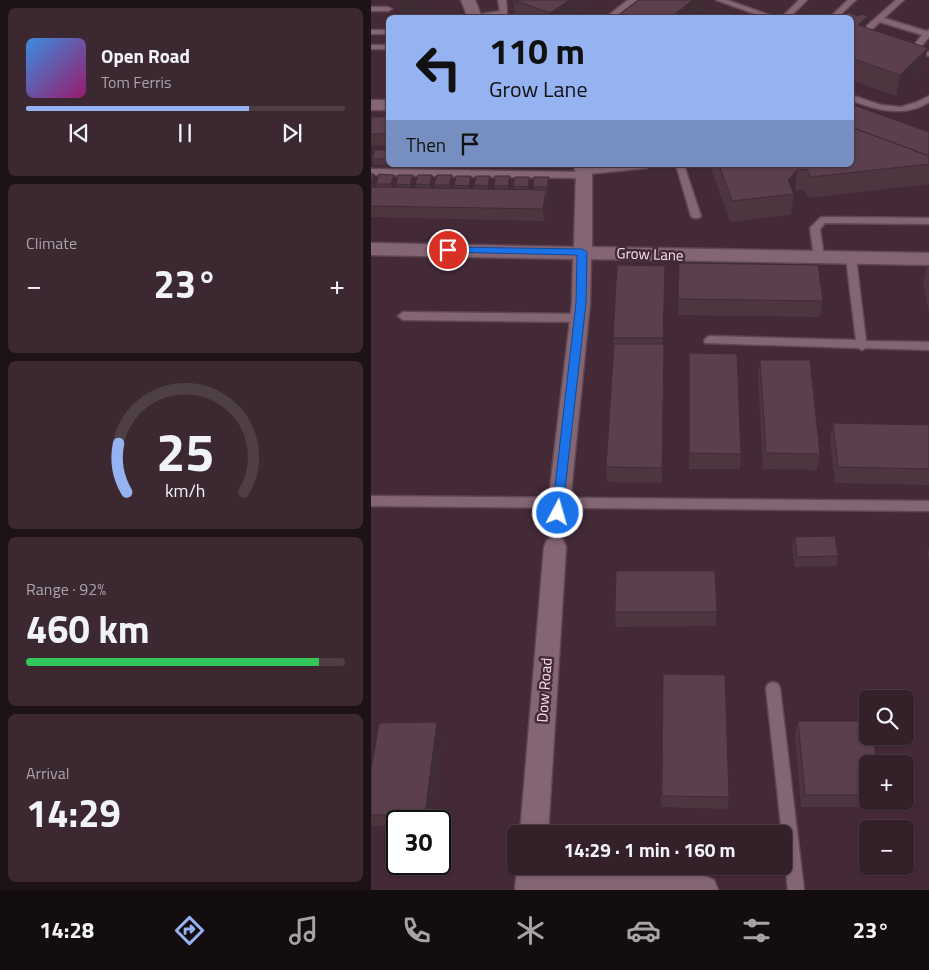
<!DOCTYPE html>
<meta charset="utf-8">
<style>
body{margin:0;font-family:"Titillium Web",sans-serif;background:#3b2831;color:#f1f3f6;height:100vh;display:flex;flex-direction:column;font-size:19px;white-space:nowrap}
*{box-sizing:border-box;margin:0}
p{font-size:16px;color:#a9a3a8}
.icon{flex:none;width:28px;height:28px;fill:none;stroke:currentColor;stroke-width:2;stroke-linecap:round;stroke-linejoin:round}
.map{position:relative;flex:1;overflow:hidden}
.drawer{display:flex;flex-direction:column;gap:8px;padding:8px;background:#1c1217;width:371px}
.drawer>*{flex:none}
.guide{position:absolute;left:15px;top:15px;width:468px;height:152px;border-radius:8px;box-shadow:0 1px 4px #0004,0 0 0 1px #4e3e46;background:#95b2f1;color:#111;overflow:hidden}
.tools{position:absolute;left:488px;top:690px;display:grid;gap:10px}
.tools a{display:grid;place-items:center;width:55px;height:55px;border-radius:8px;background:#332029;box-shadow:0 1px 4px #0004,0 0 0 1px #4e3e46;font-size:25px}
.speed{position:absolute;left:15px;top:810px;display:flex;gap:10px;font-size:25px;font-weight:700;text-align:center}
.speed>*{display:grid;place-content:center;width:65px;height:65px;border-radius:50%;background:#332029;box-shadow:0 1px 4px #0004,0 0 0 1px #4e3e46;line-height:1}
.speed .limit{border:2px solid #111;border-radius:8px;background:#fff;color:#111}
.pin{position:absolute;display:grid;place-items:center;width:42px;height:42px;color:#fff;margin:-21px;border:2px solid #fff;border-radius:50%;box-shadow:0 1px 5px #0007}
.me{position:absolute;width:55px;margin:-28px;rotate:6deg;stroke-linejoin:round;filter:drop-shadow(0 0 4px #0008)}
.turn{display:flex;align-items:center;gap:18px;height:105px;padding:0 20px;font-size:22px}
.turn .icon{width:65px;height:65px;stroke-width:2.5}
.turn b{display:block;font-size:35px;line-height:42px}
.then{display:flex;align-items:center;height:48px;padding:0 20px;background:#0003;gap:10px;font-size:19px}
.big{font-size:38px;font-weight:700;line-height:1.1}
.drawer .widget{flex:1;display:flex;flex-direction:column;justify-content:center;gap:8px;min-width:0;padding:0 18px;border-radius:8px;background:#3b2831}
.drawer .dial{align-items:center;gap:0}
.dial svg{height:130px;overflow:visible;fill:none;stroke:#4e3e46;stroke-width:7;stroke-linecap:round;text-anchor:middle}
.dial text{fill:#f1f3f6;stroke:none}
.song{display:flex;align-items:center;gap:15px}
.cover{width:60px;height:60px;border-radius:8px;background:linear-gradient(135deg,hsl(210 70% 55%),hsl(320 70% 35%))}
.played{height:5px;border-radius:2px;background:linear-gradient(90deg,#95b2f1 70%,#4e3e46 70%)}
.keys{display:flex;justify-content:space-around;direction:ltr}
.heat{display:flex;justify-content:space-between;align-items:center;font-size:28px;direction:ltr}
.charge{height:8px;border-radius:4px;background:linear-gradient(90deg,#34c759 92%,#4e3e46 0)}
.trip{position:absolute;left:136px;top:825px;width:285px;height:50px;border-radius:8px;background:#332029;box-shadow:0 1px 4px #0004,0 0 0 1px #4e3e46;font-weight:700;line-height:50px;text-align:center}
.tab-bar{display:flex;height:80px;justify-content:space-around;align-items:center;background:#140d10;color:#a9a3a8}
.tab-bar .icon{width:35px;height:35px}
.tab-bar .selected{color:#95b2f1}
.tab-bar b{font-size:22px;color:#f1f3f6}
main{display:flex;flex:1;min-height:0}
.map>svg:first-child{display:block}
.lines{fill:none;stroke-linecap:round;stroke-linejoin:round}
.service-casing{stroke:#5f4853;stroke-width:3}
.minor-casing{stroke:#5f4853;stroke-width:3}
.service{fill:#846573;fill-rule:evenodd}
.minor{fill:#846573;fill-rule:evenodd}
.wall{fill:#4e3641}
.shaded-wall{fill:#402c35}
.building{fill:#5b3f4c;stroke:#402c35}
.route{fill:#1a73e8;stroke:#114b97}
.labels{text-anchor:middle;dominant-baseline:central;stroke-width:5;stroke-linejoin:round;paint-order:stroke}
.street-label{font-size:15px;fill:#f5e3eb;stroke:#442a37}
</style>
<main>
<section class="drawer">
<div class="widget">
<div class="song"><i class="cover"></i><div><b>Open Road</b><p>Tom Ferris</p></div></div>
<div class="played"></div>
<div class="keys"><svg class="icon" aria-label="previous" viewBox="0 0 24 24"><path d="M18 5L8 12l10 7zM5 5v14"/></svg><svg class="icon" aria-label="pause" viewBox="0 0 24 24"><path d="M8 5v14M16 5v14"/></svg><svg class="icon" aria-label="next" viewBox="0 0 24 24"><path d="M6 5l10 7-10 7zM19 5v14"/></svg></div>
</div>
<div class="widget"><p>Climate</p>
<div class="heat"><a>−</a><b class="big">23°</b><a>+</a></div>
</div>
<div class="widget dial"><svg viewBox="0 0 100 80">
<path d="M14 69A42 42 0 1 1 86 69"/>
<path d="M14 69A42 42 0 0 1 9 39" stroke="#95b2f1"/>
<text x="50" y="56" font-size="32" font-weight="700">25</text>
<text x="50" y="72" font-size="11">km/h</text>
</svg></div>
<div class="widget"><p>Range · 92%</p><b class="big">460 km</b><div class="charge"></div></div>
<div class="widget"><p>Arrival</p><b class="big">14:29</b></div>
</section>
<div class="map">
<svg width="558" height="890" viewBox="0 0 558 890">
<rect width="100%" height="100%" fill="#442a37"/>
<g class="lines">
<defs>
<path id="service" d="M 127,0 L 135,0 L 136,15 L 116,18 L 100,17 L 104,15 L 129,11 Z
M 257,0 L 266,0 L 242,18 L 234,18 Z
M 345,0 L 356,0 L 407,18 L 395,18 Z
M 428,0 L 436,0 L 418,18 L 410,18 Z
M 477,0 L 485,0 L 466,18 L 458,18 Z
M 525,0 L 533,0 L 513,18 L 555,31 L 558,30 L 558,37 L 548,49 L 558,52 L 558,56 L 539,50 L 551,35 L 509,22 L 495,35 L 480,31 L 480,26 L 491,30 Z
M 0,7 L 17,7 L 21,9 L 17,11 L 0,11 Z
M 0,30 L 18,30 L 18,34 L 0,34 Z
M 0,45 L 18,45 L 18,49 L 0,49 Z
M 480,95 L 510,105 L 530,107 L 546,102 L 558,96 L 558,102 C 534,118 505,110 480,100 Z
M 252,165 L 280,165 L 276,168 L 217,174 L 216,177 L 213,178 L 0,175 L 0,169 L 209,172 L 213,169 Z
M 305,165 L 313,165 L 330,216 L 328,218 L 322,218 L 320,216 Z
M 452,217 L 558,218 L 558,224 L 454,223 L 449,229 L 453,257 L 448,260 L 443,257 L 439,228 L 449,218 Z
M 480,255 L 485,258 L 495,341 L 558,342 L 558,350 L 495,348 L 491,350 L 487,348 L 334,343 L 333,340 L 338,336 L 485,340 L 475,258 Z
M 32,312 L 208,314 L 213,318 L 208,322 L 32,320 L 27,316 Z
M 0,496 L 558,501 L 558,511 L 0,506 Z
M 402,682 L 407,684 L 409,688 L 433,890 L 417,890 L 395,688 L 397,684 Z"/>
<path id="minor" d="M 90,0 L 104,0 L 111,18 L 97,18 Z
M 0,100 L 18,100 L 18,110 L 0,110 Z
M 203,165 L 219,165 L 221,175 L 221,247 L 558,253 L 558,265 L 220,259 L 219,303 L 198,513 L 195,519 L 187,522 L 179,519 L 176,513 L 201,303 L 202,259 L 0,255 L 0,243 L 203,247 L 205,175 Z
M 184,537 L 192,540 L 195,547 L 177,834 L 149,834 L 173,547 L 176,540 Z
M 146,866 L 174,866 L 174,872 L 333,876 L 343,880 L 347,890 L 144,890 Z"/>
</defs>
<use href="#service" class="service-casing"/>
<use href="#minor" class="minor-casing"/>
<use href="#service" class="service"/>
<use href="#minor" class="minor"/>
</g>
<path class="wall" d="M 142,0 L 223,0 L 198,18 L 149,18 L 144,16 Z
M 480,18 L 552,68 L 525,96 L 480,80 Z
M 0,117 L 18,117 L 18,146 L 0,145 Z
M 558,132 L 558,184 L 437,198 L 433,190 L 424,191 L 422,192 L 423,194 L 420,215 L 359,222 L 339,165 L 480,165 Z
M 18,150 L 17,165 L 3,165 L 1,159 Z
M 40,165 L 55,165 L 55,166 Z
M 59,165 L 74,165 L 74,166 L 60,166 Z
M 79,165 L 94,165 L 93,166 L 79,166 Z
M 98,165 L 113,165 L 112,167 L 98,166 Z
M 117,165 L 132,165 L 131,167 L 117,167 Z
M 136,165 L 151,165 L 150,167 L 136,167 Z
M 0,174 L 3,174 L 5,180 L 3,187 L 6,187 L 5,184 L 23,175 L 24,181 L 22,187 L 25,187 L 25,184 L 42,175 L 43,181 L 41,188 L 45,188 L 44,184 L 61,175 L 63,181 L 61,188 L 64,188 L 63,185 L 82,181 L 80,188 L 83,188 L 83,185 L 101,182 L 99,189 L 103,189 L 103,185 L 120,182 L 119,189 L 123,189 L 123,186 L 140,182 L 138,189 L 143,190 L 142,186 L 159,183 L 158,190 L 162,190 L 162,187 L 178,177 L 178,183 L 177,193 L 176,193 L 176,202 L 173,221 L 0,217 Z
M 308,263 L 452,301 L 449,317 L 307,315 Z
M 294,266 L 292,344 L 293,344 L 291,483 L 236,482 L 235,467 L 242,352 L 242,338 Z
M 556,266 L 558,266 L 558,313 L 552,283 Z
M 318,353 L 370,454 L 369,469 L 318,469 Z
M 389,360 L 449,454 L 446,470 L 392,469 L 387,376 Z
M 462,423 L 558,425 L 558,485 L 464,483 L 459,439 Z
M 424,537 L 467,556 L 465,566 L 424,567 L 421,547 Z
M 558,548 L 558,561 L 556,552 Z
M 244,612 L 346,612 L 344,626 L 245,627 Z
M 292,674 L 358,797 L 356,809 L 290,807 Z
M 427,721 L 496,764 L 496,801 L 508,801 L 505,807 L 430,807 L 424,733 Z
M 71,735 L 60,821 L 26,821 L 26,826 L 0,826 L 0,771 Z"/>
<path class="shaded-wall" d="M 28,0 L 56,0 L 59,15 L 40,18 L 31,18 Z
M 199,0 L 223,0 L 198,18 L 180,18 L 179,13 Z
M 322,0 L 333,0 L 333,11 L 324,18 L 299,18 Z
M 497,16 L 493,36 L 487,25 Z
M 557,48 L 552,68 L 525,96 L 529,75 Z
M 0,150 L 2,156 L 0,161 Z
M 18,153 L 18,164 L 17,165 L 16,159 Z
M 426,170 L 424,191 L 420,194 L 417,180 Z
M 3,174 L 5,180 L 2,190 L 0,184 Z
M 23,175 L 24,181 L 21,190 L 20,184 Z
M 42,175 L 43,181 L 41,191 L 39,185 Z
M 61,175 L 63,181 L 60,191 L 59,185 Z
M 81,175 L 82,181 L 79,191 L 78,185 Z
M 100,176 L 101,182 L 99,192 L 98,186 Z
M 119,176 L 120,182 L 118,192 L 117,186 Z
M 139,176 L 140,182 L 138,192 L 137,186 Z
M 158,177 L 159,183 L 157,193 L 157,187 Z
M 178,177 L 178,183 L 177,193 L 176,187 Z
M 175,190 L 176,202 L 173,221 L 172,209 Z
M 66,722 L 71,735 L 60,821 L 57,821 L 54,814 Z"/>
<path class="building" d="M 143,0 L 199,0 L 179,13 Z
M 268,0 L 322,0 L 299,18 L 244,18 Z
M 477,12 L 487,16 L 490,14 L 497,16 L 487,25 L 557,48 L 529,75 L 480,58 L 480,18 L 471,18 Z
M 480,104 L 558,132 L 558,156 L 480,127 Z
M 0,117 L 18,117 L 18,134 L 0,134 Z
M 480,127 L 558,156 L 558,164 L 440,177 L 436,169 L 426,170 L 417,180 L 423,194 L 361,201 L 348,165 L 480,165 Z
M 4,150 L 18,150 L 18,153 L 16,159 L 1,159 Z
M 0,174 L 3,174 L 0,184 Z
M 8,174 L 23,175 L 20,184 L 5,184 Z
M 27,175 L 42,175 L 39,185 L 25,184 Z
M 47,175 L 61,175 L 59,185 L 44,184 Z
M 66,175 L 81,175 L 78,185 L 63,185 Z
M 85,176 L 100,176 L 98,186 L 83,185 Z
M 105,176 L 119,176 L 117,186 L 103,185 Z
M 124,176 L 139,176 L 137,186 L 123,186 Z
M 144,177 L 158,177 L 157,187 L 142,186 Z
M 163,177 L 178,177 L 176,187 L 162,187 Z
M 0,187 L 175,190 L 172,209 L 0,206 Z
M 308,263 L 447,265 L 452,301 L 307,299 Z
M 246,265 L 294,266 L 292,338 L 242,338 Z
M 243,344 L 293,344 L 291,468 L 235,467 Z
M 318,353 L 366,354 L 370,454 L 318,453 Z
M 389,360 L 439,360 L 449,454 L 395,453 Z
M 462,423 L 558,425 L 558,469 L 467,467 Z
M 464,536 L 467,556 L 426,557 L 424,537 Z
M 245,571 L 344,571 L 346,612 L 244,612 Z
M 292,674 L 354,675 L 358,797 L 291,796 Z
M 427,721 L 496,721 L 496,736 L 502,736 L 506,764 L 496,764 L 496,795 L 434,795 Z
M 66,722 L 54,814 L 0,815 L 0,771 L 8,723 Z"/>
<path class="route" d="M 77,247 L 211,249 L 216,252 L 215,303 L 191,516 L 182,516 L 181,513 L 205,303 L 206,255 L 73,252 L 73,248 Z"/>
<g class="labels">
<g class="street-label">
<text transform="translate(279 254) rotate(2)">Grow Lane</text>
<text transform="translate(173 690) rotate(-86)">Dow Road</text>
</g>
</g>
</svg>
<div class="tools">
<a><svg class="icon" aria-label="search" viewBox="0 0 24 24"><circle cx="10" cy="10" r="6"/><path d="M15 15l6 6"/></svg></a>
<a>+</a>
<a>−</a>
</div>
<div class="speed"><div class="limit">30</div></div>
<div class="pin" style="left:77px;top:250px;background:#d93025"><svg class="icon" aria-label="arrive" viewBox="0 0 24 24"><path d="M6 21V4h12l-3 4 3 4H6"/></svg></div>
<svg class="me" style="left:187px;top:513px" viewBox="-20 -20 40 40"><circle r="17" fill="#1a73e8" stroke="#fff" stroke-width="3"/><path d="M0-11L8 9 0 5-8 9z" fill="#fff"/></svg>
<div class="trip">14:29 · 1 min · 160 m</div>
<div class="guide">
<div class="turn"><svg class="icon" aria-label="left" viewBox="0 0 24 24"><path d="M17 20v-9H6M10 6l-5 5 5 5"/></svg><div><b>110 m</b>Grow Lane</div></div>
<div class="then">Then<svg class="icon" aria-label="arrive" viewBox="0 0 24 24"><path d="M6 21V4h12l-3 4 3 4H6"/></svg></div>
</div>
</div>
</main>
<nav class="tab-bar">
<b>14:28</b>
<svg class="icon selected" aria-label="directions" viewBox="0 0 24 24"><path d="M12 3l9 9-9 9-9-9zM9 14v-3h6M13 9l2 2-2 2"/></svg>
<svg class="icon" aria-label="music" viewBox="0 0 24 24"><path d="M9 18V5l10-2v13"/><circle cx="6" cy="18" r="3"/><circle cx="16" cy="16" r="3"/></svg>
<svg class="icon" aria-label="phone" viewBox="0 0 24 24"><path d="M5 4h4l2 5-3 2q2 4 5 5l2-3 5 2v4C11 20 4 13 5 4z"/></svg>
<svg class="icon" aria-label="climate" viewBox="0 0 24 24"><path d="M12 3v18M4 7l16 10M4 17L20 7"/></svg>
<svg class="icon" aria-label="car" viewBox="0 0 24 24"><path d="M5 17H2v-5l4-1 3-4h7l3 4 3 1v5h-3M9 17h6M6 11h13"/><circle cx="7" cy="17" r="2"/><circle cx="17" cy="17" r="2"/></svg>
<svg class="icon" aria-label="filters" viewBox="0 0 24 24"><path d="M4 7h16M4 17h16"/><circle cx="9" cy="7" r="2"/><circle cx="15" cy="17" r="2"/></svg>
<b>23°</b>
</nav>
